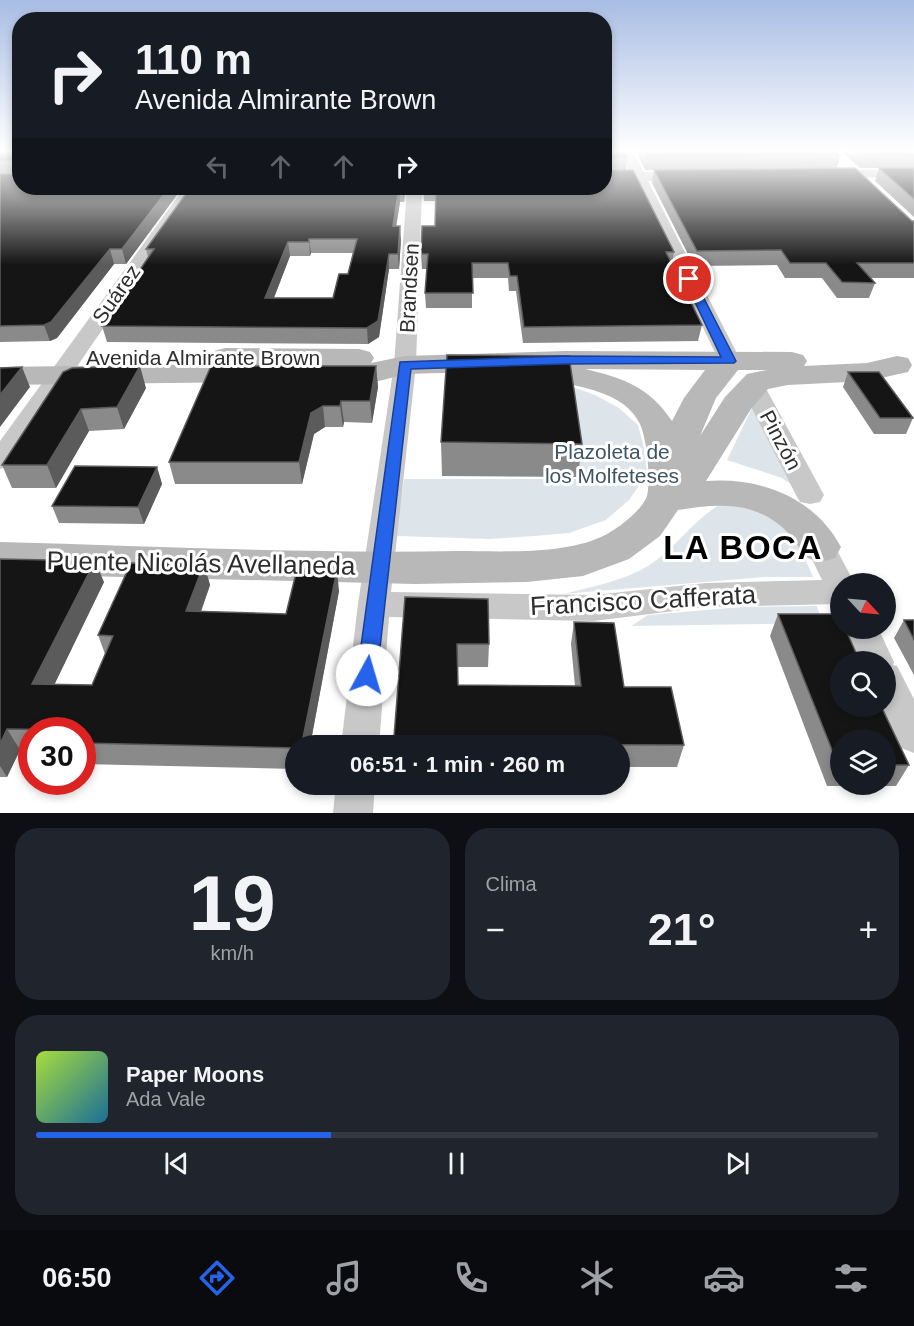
<!DOCTYPE html>
<html lang="es">
<meta charset="utf-8">
<style>
body{margin:0;font-family:Arial,sans-serif;background:#20242c;color:#f1f3f6;height:100vh;display:flex;flex-direction:column;font-size:22px;white-space:nowrap}
*{box-sizing:border-box;margin:0}
p{font-size:20px;color:#9ea1a6}
.icon{flex:none;width:33px;height:33px;fill:none;stroke:currentColor;stroke-width:2;stroke-linecap:round;stroke-linejoin:round}
.map{position:relative;height:813px;overflow:hidden}
.sheet{display:flex;flex-direction:column;gap:15px;padding:15px;background:#0d0f14;flex:1}
.sheet>*{flex:none}
.banner{position:absolute;left:12px;top:12px;width:600px;height:183px;border-radius:24px;box-shadow:0 3px 9px #0003;background:#171b24;color:#f1f3f6;overflow:hidden}
.needle{width:39px;rotate:116deg}
.buttons{position:absolute;left:830px;top:573px;display:grid;gap:12px}
.buttons a{display:grid;place-items:center;width:66px;height:66px;border-radius:50%;background:#171b24;box-shadow:0 3px 9px #0003;font-size:30px}
.speed{position:absolute;left:18px;top:717px;display:flex;gap:12px;font-size:30px;font-weight:700;text-align:center}
.speed>*{display:grid;place-content:center;width:78px;height:78px;border-radius:50%;background:#171b24;box-shadow:0 3px 9px #0003;line-height:1}
.speed .limit{border:9px solid #d22;background:#fff;color:#111}
.pin{position:absolute;display:grid;place-items:center;width:51px;height:51px;color:#fff;margin:-26px;border:3px solid #fff;border-radius:50%;box-shadow:0 2px 6px #0007}
.me{position:absolute;width:66px;margin:-33px;rotate:6deg;stroke-linejoin:round;filter:drop-shadow(0 0 4px #0008)}
.turn{display:flex;align-items:center;gap:21px;height:126px;padding:0 24px;font-size:27px}
.turn .icon{width:78px;height:78px;stroke-width:2.5}
.turn b{display:block;font-size:42px;line-height:51px}
.lanes{display:flex;align-items:center;height:57px;padding:0 24px;background:#0003;justify-content:center;gap:30px;direction:ltr}
.lanes .off{opacity:.35}
.big{font-size:45px;font-weight:700;line-height:1.1}
.sheet .tile{flex:1;display:flex;flex-direction:column;justify-content:center;gap:9px;min-width:0;padding:0 21px;border-radius:24px;background:#20242c}
.sheet .dial{align-items:center;gap:0}
.dial b{font-size:78px;line-height:1}
.song{display:flex;align-items:center;gap:18px}
.cover{width:72px;height:72px;border-radius:9px;background:linear-gradient(135deg,hsl(80 70% 55%),hsl(200 70% 35%))}
.played{height:6px;border-radius:3px;background:linear-gradient(90deg,#2563eb 35%,#363941 35%)}
.keys{display:flex;justify-content:space-around;direction:ltr}
.heat{display:flex;justify-content:space-between;align-items:center;font-size:33px;direction:ltr}
.sheet .tiles{flex:1;display:grid;gap:15px;grid-template-columns:1fr 1fr}
.tile:last-child{grid-column:span 2}
.trip{position:absolute;left:285px;top:735px;width:345px;height:60px;border-radius:30px;background:#171b24;box-shadow:0 3px 9px #0003;font-weight:700;line-height:60px;text-align:center}
.tabs{display:flex;height:96px;justify-content:space-around;align-items:center;background:#090b0e;color:#9ea1a6}
.tabs .icon{width:42px;height:42px}
.tabs .selected{color:#2563eb}
.tabs b{font-size:27px;color:#f1f3f6}
.map>svg:first-child{display:block}
.green{fill:#dde5ea}
.lines{fill:none;stroke-linecap:round;stroke-linejoin:round}
.street{fill:#c8c8c8;fill-rule:evenodd}
.secondary{fill:#b8b8b8;fill-rule:evenodd}
.wall{fill:#8a8a8a;fill-rule:evenodd}
.shaded-wall{fill:#5b5b5b}
.building{fill:#151515;stroke:#5b5b5b;stroke-width:1.5;fill-rule:evenodd}
.route{fill:#2563eb;stroke:#184099;stroke-width:1.5}
.labels{text-anchor:middle;dominant-baseline:central;stroke-width:6;stroke-linejoin:round;paint-order:stroke}
.street-label{font-size:21px;fill:#2e2e2e;stroke:#fff}
.park-label{font-size:21px;fill:#3e5467;stroke:#fff}
.near-street-label{font-size:26px;fill:#2e2e2e;stroke:#fff}
.near-district-label{font-size:33px;font-weight:bold;letter-spacing:1.5px;fill:#000;stroke:#fff}
</style>
<div class="map">
<svg width="914" height="813" viewBox="0 0 914 813">
<rect width="100%" height="100%" fill="#fff"/>
<path class="green" d="M 573,387 L 595,395 L 619,408 L 638,425 L 644,448 L 647,474 L 629,500 L 606,520 L 569,533 L 534,536 L 490,539 L 396,536 L 404,479 L 579,479 Z
M 753,406 L 799,490 L 782,478 L 727,460 Z
M 723,503 L 745,504 L 790,524 L 813,577 L 765,577 L 563,594 C 591,587 623,581 648,566 C 677,548 693,519 723,503 Z
M 817,606 L 822,623 L 631,626 L 648,615 L 741,607 Z"/>
<g class="lines">
<path class="street" d="M 619,151 L 633,151 L 644,172 L 684,172 L 691,176 L 684,180 L 648,181 L 741,361 L 738,366 L 730,368 L 722,366 L 719,361 L 633,181 L 604,181 L 604,173 L 629,172 Z
M 829,170 L 914,170 L 914,178 L 824,177 L 822,174 Z
M 184,188 L 199,188 L 9,466 L 0,469 L 0,441 Z
M 407,188 L 422,188 L 416,365 L 391,592 L 594,595 L 706,583 L 822,580 L 806,547 L 811,539 L 821,536 L 831,539 L 855,584 L 840,584 L 840,604 L 706,607 L 594,621 L 389,617 L 379,746 L 341,746 L 358,604 L 394,365 Z
M 752,378 L 760,380 L 764,385 L 824,495 L 820,502 L 810,504 L 800,502 L 796,495 L 740,385 L 744,380 Z
M 845,628 L 878,628 L 894,662 L 893,665 L 897,666 L 914,699 L 914,753 L 901,748 L 881,706 L 885,706 L 885,662 L 860,662 Z
M 336,784 L 375,784 L 373,813 L 333,813 Z"/>
<path class="secondary" d="M 225,348 L 359,349 L 370,352 L 374,358 L 371,363 L 405,356 L 565,351 L 792,352 L 803,355 L 807,361 L 804,366 L 867,363 L 897,356 L 908,358 L 912,365 L 908,372 L 867,381 L 788,385 L 768,389 L 751,409 L 706,481 C 761,477 814,497 841,547 L 835,558 C 826,561 818,563 808,558 C 802,555 798,545 794,540 C 785,528 771,517 757,512 C 733,502 703,506 678,510 L 660,536 L 629,559 L 583,576 L 527,582 L 415,584 L 0,574 L 0,542 C 152,546 305,554 457,551 C 501,551 561,555 601,537 C 615,531 642,511 647,496 C 651,480 647,439 640,424 C 625,391 575,386 545,379 L 540,372 L 542,370 L 406,374 L 379,381 L 332,381 L 321,379 L 316,372 L 320,367 L 264,366 L 269,373 L 264,380 L 253,382 L 0,385 L 0,367 L 217,364 L 210,357 L 214,351 ZM 585,369 L 705,370 L 684,398 L 672,421 C 649,387 624,378 585,369 ZM 738,370 L 767,370 L 747,374 L 725,397 L 700,436 L 716,398 Z"/>
</g>
<path class="wall" d="M 604,151 L 627,157 L 626,170 L 674,252 L 672,263 L 702,325 L 698,341 L 523,343 L 516,291 L 509,291 L 508,278 L 472,278 L 472,308 L 426,308 L 425,293 L 427,269 L 422,269 L 421,254 L 435,226 L 435,201 L 424,201 L 423,188 L 604,188 Z
M 636,151 L 836,151 L 840,155 L 837,168 L 645,170 Z
M 841,151 L 914,151 L 914,217 L 875,181 L 879,168 L 890,168 L 860,168 Z
M 0,152 L 182,188 L 126,264 L 114,264 L 57,338 L 50,341 L 0,342 Z
M 654,170 L 914,221 L 914,278 L 870,278 L 875,283 L 869,298 L 837,298 L 822,278 L 785,278 L 777,265 L 694,266 L 652,183 Z
M 190,188 L 405,188 L 404,202 L 400,202 L 396,226 L 401,240 L 399,269 L 389,269 L 379,337 L 368,344 L 107,342 L 102,326 L 148,257 L 146,249 ZM 311,253 L 353,253 L 348,274 L 333,298 L 274,298 L 290,256 L 310,256 Z
M 376,366 L 378,387 L 372,423 L 344,422 L 343,427 L 325,427 L 314,434 L 302,484 L 175,484 L 169,462 Z
M 63,372 L 146,388 L 124,429 L 89,431 L 56,488 L 12,488 L 2,465 Z
M 848,372 L 913,418 L 906,434 L 874,434 L 843,387 Z
M 441,442 L 582,444 L 578,477 L 442,476 Z
M 157,467 L 162,484 L 144,524 L 59,523 L 52,506 Z
M 0,559 L 104,582 L 54,685 L 92,685 L 105,654 L 98,635 L 204,564 L 210,585 L 201,612 L 286,614 L 339,591 L 310,746 L 296,746 L 296,769 L 82,764 L 82,730 L 32,730 L 32,751 L 20,750 L 7,777 L 0,777 Z
M 405,597 L 489,644 L 488,667 L 458,667 L 458,685 L 575,686 L 571,644 L 574,622 L 624,687 L 684,745 L 677,767 L 620,767 L 620,746 L 395,746 L 394,737 Z
M 778,614 L 909,765 L 896,786 L 827,786 L 770,636 ZM 840,740 L 885,740 L 885,784 L 840,784 Z
M 904,620 L 914,620 L 914,675 L 894,638 Z"/>
<path class="shaded-wall" d="M 169,188 L 182,188 L 126,264 L 122,249 Z
M 399,188 L 400,202 L 394,240 L 393,226 Z
M 403,188 L 405,188 L 404,202 Z
M 400,226 L 401,240 L 399,269 L 398,254 Z
M 309,239 L 311,253 L 310,256 L 309,242 Z
M 288,242 L 290,256 L 268,313 L 265,298 Z
M 110,249 L 114,264 L 57,338 L 50,341 L 44,325 Z
M 389,254 L 389,269 L 379,337 L 368,344 L 367,328 Z
M 140,366 L 146,388 L 124,429 L 117,407 Z
M 376,366 L 378,387 L 372,423 L 370,401 Z
M 22,367 L 30,387 L 0,427 L 0,395 Z
M 341,401 L 344,422 L 343,427 L 340,406 Z
M 323,406 L 325,427 L 314,434 L 302,484 L 299,462 L 311,413 Z
M 81,409 L 89,431 L 56,488 L 47,465 Z
M 157,467 L 162,484 L 144,524 L 138,507 Z
M 95,561 L 104,582 L 44,706 L 32,684 Z
M 204,564 L 210,585 L 193,633 L 186,611 Z
M 337,570 L 339,591 L 310,746 L 298,746 Z
M 7,729 L 20,750 L 7,777 L 0,766 L 0,744 Z"/>
<path class="building" d="M 20,151 L 20,188 L 169,188 L 122,249 L 110,249 L 51,322 L 44,325 L 0,326 L 0,174 L 17,174 L 17,161 L 0,161 L 0,152 Z
M 604,151 L 625,151 L 627,157 L 604,159 Z
M 644,151 L 836,151 L 840,155 L 647,157 Z
M 859,151 L 914,151 L 914,156 L 864,155 Z
M 855,168 L 912,221 L 914,221 L 914,263 L 857,263 L 875,283 L 842,282 L 826,263 L 790,263 L 781,250 L 697,251 L 654,170 Z
M 879,168 L 914,168 L 914,199 Z
M 604,170 L 633,170 L 674,252 L 666,252 L 702,325 L 524,327 L 517,276 L 510,276 L 508,263 L 472,263 L 473,293 L 425,293 L 428,254 L 421,254 L 422,226 L 435,226 L 436,188 L 423,188 L 604,188 Z
M 190,188 L 403,188 L 399,188 L 393,226 L 400,226 L 398,254 L 389,254 L 378,321 L 367,328 L 102,326 L 154,249 L 146,249 ZM 309,239 L 357,239 L 348,274 L 339,274 L 333,298 L 265,298 L 288,242 L 309,242 Z
M 447,355 L 569,356 L 582,444 L 441,442 Z
M 140,366 L 117,407 L 81,409 L 47,465 L 2,465 L 63,372 L 72,368 Z
M 211,366 L 376,366 L 370,401 L 341,401 L 340,406 L 323,406 L 311,413 L 299,462 L 169,462 Z
M 22,367 L 0,395 L 0,368 Z
M 848,372 L 879,372 L 913,418 L 880,418 Z
M 75,466 L 157,467 L 138,507 L 52,506 Z
M 0,559 L 95,561 L 32,684 L 92,685 L 113,636 L 98,635 L 131,563 L 204,564 L 186,611 L 286,614 L 297,569 L 337,570 L 302,743 L 298,746 L 296,746 L 295,748 L 82,743 L 82,730 L 7,729 L 0,744 Z
M 405,597 L 488,599 L 489,644 L 457,644 L 458,685 L 581,686 L 574,622 L 614,623 L 624,687 L 671,687 L 684,745 L 402,744 L 394,737 Z
M 778,614 L 838,614 L 840,619 L 840,628 L 845,628 L 860,662 L 840,662 L 840,706 L 881,706 L 909,765 L 885,765 L 885,740 L 840,740 L 840,765 L 838,765 Z
M 904,620 L 914,620 L 914,640 Z"/>
<linearGradient id="sky" x2="0" y2="1"><stop stop-color="#a8bde4"/><stop offset="0.57" stop-color="#fff"/><stop offset="1" stop-color="#fff" stop-opacity="0"/></linearGradient>
<rect width="914" height="265" fill="url(#sky)"/>
<path class="route" d="M 689,275 L 694,279 L 736,361 L 734,363 L 565,364 L 411,369 L 377,675 L 374,681 L 367,683 L 360,681 L 357,675 L 400,362 L 565,356 L 721,357 L 684,279 Z"/>
<g class="labels">
<g class="street-label">
<text transform="translate(409 288) rotate(-87)">Brandsen</text>
<text transform="translate(116 294) rotate(-55)">Suárez</text>
<text x="203" y="357">Avenida Almirante Brown</text>
<text transform="translate(781 440) rotate(62)">Pinzón</text>
</g>
<g class="park-label">
<text x="612" y="451">Plazoleta de<tspan x="612" dy="24">los Molfeteses</tspan></text>
</g>
<g class="near-street-label">
<text transform="translate(201 563) rotate(1)">Puente Nicolás Avellaneda</text>
<text transform="translate(643 600) rotate(-3)">Francisco Cafferata</text>
</g>
<g class="near-district-label">
<text x="743" y="547">LA BOCA</text>
</g>
</g>
</svg>
<div class="buttons">
<a><svg class="needle" viewBox="-14 -14 28 28"><path d="M0-13l5 13h-10z" fill="#e53935"/><path d="M0 13l5-13h-10z" fill="#9ea1a6"/></svg></a>
<a><svg class="icon" aria-label="search" viewBox="0 0 24 24"><circle cx="10" cy="10" r="6"/><path d="M15 15l6 6"/></svg></a>
<a><svg class="icon" aria-label="layers" viewBox="0 0 24 24"><path d="M12 4l9 5-9 5-9-5zM3 14l9 5 9-5"/></svg></a>
</div>
<div class="speed"><div class="limit">30</div></div>
<div class="pin" style="left:689px;top:279px;background:#d93025"><svg class="icon" aria-label="arrive" viewBox="0 0 24 24"><path d="M6 21V4h12l-3 4 3 4H6"/></svg></div>
<svg class="me" style="left:367px;top:675px" viewBox="-20 -20 40 40"><circle r="19" fill="#fff"/><path d="M0-13L10 11 0 6-10 11z" fill="#2563eb"/></svg>
<div class="trip">06:51 · 1 min · 260 m</div>
<div class="banner">
<div class="turn"><svg class="icon" aria-label="right" viewBox="0 0 24 24"><path d="M7 20v-9h11M14 6l5 5-5 5"/></svg><div><b>110 m</b>Avenida Almirante Brown</div></div>
<div class="lanes"><svg class="icon off" aria-label="left" viewBox="0 0 24 24"><path d="M17 20v-9H6M10 6l-5 5 5 5"/></svg><svg class="icon off" aria-label="ahead" viewBox="0 0 24 24"><path d="M12 20V5M6 11l6-6 6 6"/></svg><svg class="icon off" aria-label="ahead" viewBox="0 0 24 24"><path d="M12 20V5M6 11l6-6 6 6"/></svg><svg class="icon" aria-label="right" viewBox="0 0 24 24"><path d="M7 20v-9h11M14 6l5 5-5 5"/></svg></div>
</div>
</div>
<section class="sheet">
<div class="tiles">
<div class="tile dial"><b>19</b><p>km/h</p></div>
<div class="tile"><p>Clima</p>
<div class="heat"><a>−</a><b class="big">21°</b><a>+</a></div>
</div>
<div class="tile">
<div class="song"><i class="cover"></i><div><b>Paper Moons</b><p>Ada Vale</p></div></div>
<div class="played"></div>
<div class="keys"><svg class="icon" aria-label="previous" viewBox="0 0 24 24"><path d="M18 5L8 12l10 7zM5 5v14"/></svg><svg class="icon" aria-label="pause" viewBox="0 0 24 24"><path d="M8 5v14M16 5v14"/></svg><svg class="icon" aria-label="next" viewBox="0 0 24 24"><path d="M6 5l10 7-10 7zM19 5v14"/></svg></div>
</div>
</div>
</section>
<nav class="tabs">
<b>06:50</b>
<svg class="icon selected" aria-label="directions" viewBox="0 0 24 24"><path d="M12 3l9 9-9 9-9-9zM9 14v-3h6M13 9l2 2-2 2"/></svg>
<svg class="icon" aria-label="music" viewBox="0 0 24 24"><path d="M9 18V5l10-2v13"/><circle cx="6" cy="18" r="3"/><circle cx="16" cy="16" r="3"/></svg>
<svg class="icon" aria-label="phone" viewBox="0 0 24 24"><path d="M5 4h4l2 5-3 2q2 4 5 5l2-3 5 2v4C11 20 4 13 5 4z"/></svg>
<svg class="icon" aria-label="climate" viewBox="0 0 24 24"><path d="M12 3v18M4 7l16 10M4 17L20 7"/></svg>
<svg class="icon" aria-label="car" viewBox="0 0 24 24"><path d="M5 17H2v-5l4-1 3-4h7l3 4 3 1v5h-3M9 17h6M6 11h13"/><circle cx="7" cy="17" r="2"/><circle cx="17" cy="17" r="2"/></svg>
<svg class="icon" aria-label="filters" viewBox="0 0 24 24"><path d="M4 7h16M4 17h16"/><circle cx="9" cy="7" r="2"/><circle cx="15" cy="17" r="2"/></svg>
</nav>
